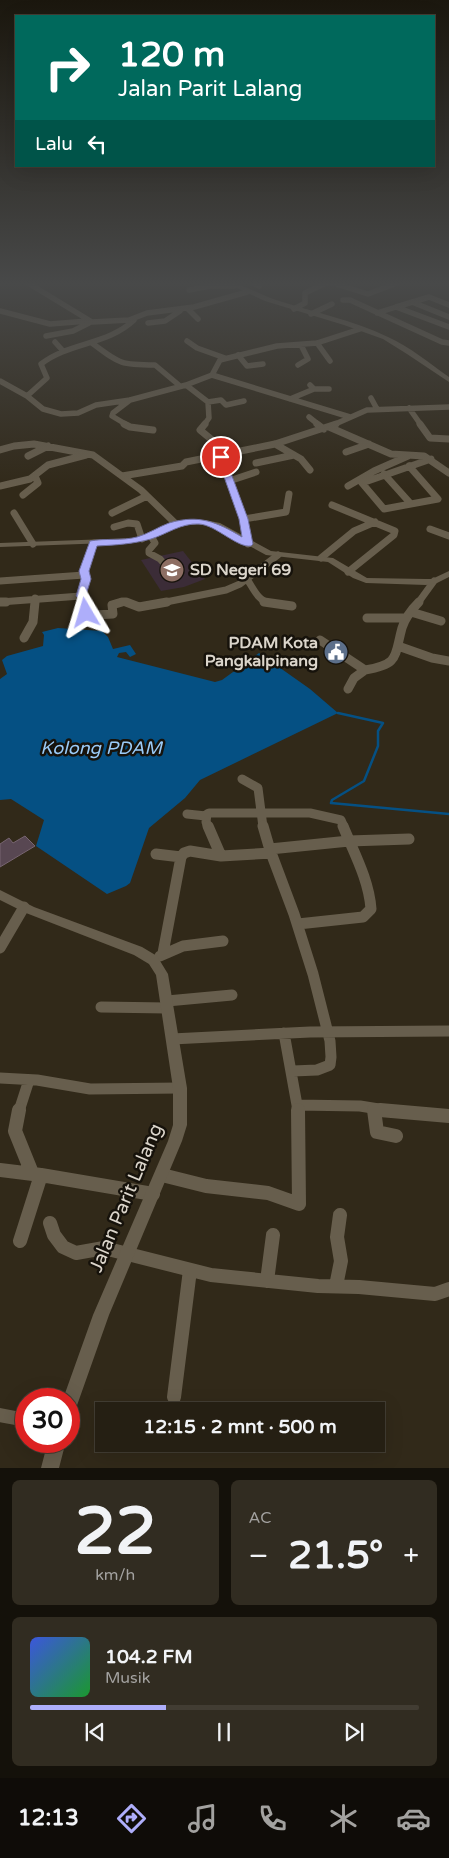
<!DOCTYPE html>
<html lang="id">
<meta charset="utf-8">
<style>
body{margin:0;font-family:"Varela Round",sans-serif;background:#312c21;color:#f1f3f6;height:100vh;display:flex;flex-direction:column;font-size:19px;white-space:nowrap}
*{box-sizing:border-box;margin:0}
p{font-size:16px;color:#a3a2a0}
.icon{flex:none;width:28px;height:28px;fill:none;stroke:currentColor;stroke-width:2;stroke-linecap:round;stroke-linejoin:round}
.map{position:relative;height:1468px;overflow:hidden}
.panel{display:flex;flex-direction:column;gap:12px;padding:12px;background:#14110a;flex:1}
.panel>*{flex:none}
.guide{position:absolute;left:15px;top:15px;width:420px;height:152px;border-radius:0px;box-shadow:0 5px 20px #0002,0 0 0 1px #423d33;background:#00695c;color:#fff;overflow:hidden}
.speed{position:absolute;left:15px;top:1388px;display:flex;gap:10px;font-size:25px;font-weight:700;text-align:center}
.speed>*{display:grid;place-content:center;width:65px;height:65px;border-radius:50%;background:#251f13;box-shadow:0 5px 20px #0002,0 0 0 1px #423d33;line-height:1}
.speed .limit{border:8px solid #d22;background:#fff;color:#111}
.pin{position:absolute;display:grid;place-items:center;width:42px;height:42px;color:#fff;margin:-21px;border:2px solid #fff;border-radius:50%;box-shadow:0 1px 5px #0007}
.me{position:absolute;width:55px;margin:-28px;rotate:353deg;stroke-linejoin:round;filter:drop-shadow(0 0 4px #0008)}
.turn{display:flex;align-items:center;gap:18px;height:105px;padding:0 20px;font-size:22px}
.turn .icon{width:65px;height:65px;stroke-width:2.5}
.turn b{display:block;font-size:35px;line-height:42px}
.then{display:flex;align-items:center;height:48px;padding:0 20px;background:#0003;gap:10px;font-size:19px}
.big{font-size:38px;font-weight:700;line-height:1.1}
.panel .tile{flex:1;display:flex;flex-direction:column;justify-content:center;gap:8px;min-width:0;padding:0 18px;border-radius:8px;background:#312c21}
.panel .dial{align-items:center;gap:0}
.dial b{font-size:65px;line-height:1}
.song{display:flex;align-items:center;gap:15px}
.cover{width:60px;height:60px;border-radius:8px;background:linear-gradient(135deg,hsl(230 70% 55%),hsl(130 70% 35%))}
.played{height:5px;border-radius:2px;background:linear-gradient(90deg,#aeaefa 35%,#423d33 35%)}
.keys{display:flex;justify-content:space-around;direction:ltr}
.heat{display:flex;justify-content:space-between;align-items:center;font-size:28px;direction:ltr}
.panel .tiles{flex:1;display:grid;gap:12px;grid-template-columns:1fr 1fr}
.tile:last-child{grid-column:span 2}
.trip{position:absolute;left:95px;top:1402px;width:290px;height:50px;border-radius:0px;background:#251f13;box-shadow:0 5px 20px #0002,0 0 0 1px #423d33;font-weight:700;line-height:50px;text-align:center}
.tabs{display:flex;height:80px;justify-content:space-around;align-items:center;background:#0f0c08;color:#a3a2a0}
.tabs .icon{width:35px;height:35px}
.tabs .active{color:#aeaefa}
.tabs b{font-size:22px;color:#f1f3f6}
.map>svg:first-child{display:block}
.education{fill:#3b2c37}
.water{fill:#055083}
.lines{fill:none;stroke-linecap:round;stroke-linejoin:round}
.stream{stroke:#055083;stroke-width:2.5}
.building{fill:#584752;stroke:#776570}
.minor-far4{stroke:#675e4d;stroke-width:5.5}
.minor-far3{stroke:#675e4d;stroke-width:7}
.minor-far2{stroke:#675e4d;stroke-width:9}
.minor-far1{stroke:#675e4d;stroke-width:11}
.minor{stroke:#675e4d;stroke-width:14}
.tertiary{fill:#675e4d;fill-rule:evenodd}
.secondary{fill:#675e4d;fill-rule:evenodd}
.route{fill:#aeaefa;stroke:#7171a2}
.labels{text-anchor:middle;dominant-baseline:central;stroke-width:5;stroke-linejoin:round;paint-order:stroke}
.poi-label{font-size:16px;font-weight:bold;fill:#dbd5cb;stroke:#16120b;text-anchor:start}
.water-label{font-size:18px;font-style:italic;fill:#9acbf8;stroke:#16120b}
.near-street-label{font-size:19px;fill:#dbd5cb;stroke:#16120b}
</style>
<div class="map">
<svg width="449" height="1468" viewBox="0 0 449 1468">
<rect width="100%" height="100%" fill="#312919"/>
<path class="education" d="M 183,551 L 205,579 L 184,587 L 161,591 L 141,560 Z"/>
<path class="water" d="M 58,628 L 102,631 L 108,637 L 113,649 L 130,645 L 136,654 L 130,657 L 126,652 L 119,653 L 117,657 L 215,682 L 222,680 L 259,653 L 310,689 L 338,713 L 200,780 L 185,798 L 149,828 L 130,883 L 126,886 L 107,894 L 36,846 L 44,820 L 11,799 L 0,800 L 0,679 L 7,674 L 2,660 L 7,656 L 43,646 L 44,635 L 42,632 Z"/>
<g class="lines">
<path class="stream" d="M 338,713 L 383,723 L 378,731 L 378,746 L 364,781 L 332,800 L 331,803 L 449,814"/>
</g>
<path class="building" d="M 25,836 L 35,846 L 0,867 L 0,844 L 9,838 L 13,843 Z"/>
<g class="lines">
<path class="minor-far4" d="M 28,283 L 92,322 L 129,320 L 147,313 L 194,307 L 247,292
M 253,283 L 259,286
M 333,283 L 368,294 L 397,283
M 189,290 L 210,286 L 234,286
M 343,300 L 350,300 L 442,342 L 449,343
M 412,302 L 449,317
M 396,307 L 429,297 L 449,305
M 187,308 L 198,319
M 294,309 L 305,303 L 305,293 L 326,283
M 0,311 L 50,324 L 88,321
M 377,313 L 396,307 L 449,327
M 311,314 L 332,304
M 148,323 L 165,321 L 180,311
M 46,336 L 73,331 L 89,323
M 187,341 L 197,348 L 225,358
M 55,342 L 63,351
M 92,343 C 120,364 120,365 155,365 L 180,386
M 317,343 L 330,361
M 238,355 L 247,366 L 263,364
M 298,365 L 308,359 L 301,345
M 212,375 L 350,417
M 0,381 L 27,396 L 43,409 L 61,414 L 78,413 L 96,405 L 130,400 L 186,385
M 314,389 L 329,389
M 27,396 L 47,378 L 41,364 C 69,342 108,345 134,320
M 371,398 L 377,409
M 290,399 L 314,389 L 310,385
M 208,402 L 221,400 L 226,405 L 244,401
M 409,408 L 421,425
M 309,417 L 319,425
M 127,425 L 112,416 L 113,413 L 130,400
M 204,425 L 209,418 L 208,402 L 186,385 L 212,375 L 220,360 L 277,346 L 317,343 L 360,329
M 333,425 L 367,410 L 449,407"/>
<path class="minor-far3" d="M 124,424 L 130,427 L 153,430
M 205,424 L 200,430 L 217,444 L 244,519 L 248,544
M 317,424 L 324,429
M 420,424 L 430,438 L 449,439
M 329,427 L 391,454 L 424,456 L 449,473
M 275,444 L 301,459 L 310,470
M 0,450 L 14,446 L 34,444 L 93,455 L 141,490 L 176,524
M 346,452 L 369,444
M 28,456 L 48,446
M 256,463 L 294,455
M 409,466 L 438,499 L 384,509 L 362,483 L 431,459
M 384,474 L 411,504
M 122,476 L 182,466 L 186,462 L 275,444 L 336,424
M 229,481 L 256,472
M 0,486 L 30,479 L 48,465 L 86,455
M 348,486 L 374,471 L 408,456
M 23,495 L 38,483 L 35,476
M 332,505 L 395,531 L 394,535 L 348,572
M 14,513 L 33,544
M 112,513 L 147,496
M 244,519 L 286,512 L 289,494
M 114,527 L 128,523 L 137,524 L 142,539
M 430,529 L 449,536
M 151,536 L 155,543 L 149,550 L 149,553 L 160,559 L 168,568
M 321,558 L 354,531 L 375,522
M 247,579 C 253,588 258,601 270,603
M 0,581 L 84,575
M 81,596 L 85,599 L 85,603
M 0,602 L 81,596 L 86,579 L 84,571 L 94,543
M 35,603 L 35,598
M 117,603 L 124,601 L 129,603
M 161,603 L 226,590 L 240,584 L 278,555
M 418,603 L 434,581"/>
<path class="minor-far2" d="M 0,602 L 6,602
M 85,602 L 86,613 L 95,615 L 113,614 L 112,605 L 122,602
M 126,602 L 139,607 L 167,602
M 264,602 L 292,606
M 411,612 L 441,621
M 367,618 L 406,618
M 24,638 L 33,622 L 35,602
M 320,640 L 365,670 C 400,664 394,657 402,628 C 405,618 412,609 419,602
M 398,646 L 432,658 L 449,661
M 348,689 L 354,678 L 365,670
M 242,779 L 258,788 L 263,827
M 187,814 L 206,816
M 208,827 L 206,822 L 207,814 L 209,813 L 310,813 L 341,820 L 344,827"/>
<path class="minor-far1" d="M 208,826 L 221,856
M 263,826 L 270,850 L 294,914 L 313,974 L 330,1041 L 331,1057 L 330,1065 L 317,1070 L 293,1071
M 270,849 L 349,841 L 409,839
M 156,854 L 181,857
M 298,924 L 363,917 L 371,909 C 369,880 354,853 343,826
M 0,948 L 24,907
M 163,953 L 181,857 L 184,853 L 190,851 L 221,856 L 272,853
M 160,956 L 183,946 L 223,941
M 167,1001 L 232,995
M 101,1007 L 167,1008
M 284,1033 L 297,1105
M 172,1039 L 310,1032 L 449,1031
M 0,1078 L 37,1080 L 90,1089 L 180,1088
M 19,1111 L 29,1080
M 298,1111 L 297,1105 L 360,1106 L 391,1111"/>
<path class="minor" d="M 19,1110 L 15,1131 L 32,1173
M 374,1110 L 377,1132 L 396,1136
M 380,1110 L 449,1116
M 0,1170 L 41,1175 L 20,1241
M 41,1175 L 153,1194
M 162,1175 L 206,1186 L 268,1193 L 299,1204 L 298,1110
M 50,1223 L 54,1235 L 63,1247 L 76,1253 L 104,1248 L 211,1275 L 318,1286 L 359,1287 L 435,1294 L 449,1289
M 267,1281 L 273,1235
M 336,1286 L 341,1261 L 337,1237 L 340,1215
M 174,1397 L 190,1270
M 0,1415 L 26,1420"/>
<path class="tertiary" d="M 205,520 L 220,523 L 271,551 L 333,558 L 367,578 L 426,579 L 432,579 L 449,571 L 449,577 L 437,583 L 426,585 L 366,583 L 353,578 L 328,562 L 266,555 L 214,527 C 181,518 165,536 135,542 L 0,547 L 0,543 L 135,538 L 143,536 L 173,522 Z
M 0,890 L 34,907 L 142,947 L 157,956 L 168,974 L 187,1088 L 187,1125 L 182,1141 L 109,1315 L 75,1411 L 69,1413 L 69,1399 L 63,1399 L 93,1315 L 168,1141 L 173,1125 L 173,1088 L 156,975 L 149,964 L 134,955 L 26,913 L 0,900 Z
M 48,1441 L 66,1441 L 59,1468 L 41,1468 Z"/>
<path class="secondary" d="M 226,283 C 243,283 260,295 276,300 C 313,312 353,320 388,337 C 410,347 429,363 449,377 L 449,382 L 407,354 L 383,339 L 344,325 L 265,301 Z"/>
</g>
<linearGradient id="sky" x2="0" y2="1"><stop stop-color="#1b170e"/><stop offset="0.58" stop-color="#484949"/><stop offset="1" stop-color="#484949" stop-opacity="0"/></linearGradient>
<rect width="449" height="489" fill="url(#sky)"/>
<path class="route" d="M 221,454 L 225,457 L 248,519 L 253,544 L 251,546 C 237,548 216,525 199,524 C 181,523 167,534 151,539 C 133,544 116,545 97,546 L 89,571 L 91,579 L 86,595 L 90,599 L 91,613 L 90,615 L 83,615 L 80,600 L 76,596 L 81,579 L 79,571 L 90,541 C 105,538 122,541 137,537 C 148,534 158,527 169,523 C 199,514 217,522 242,537 L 239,519 L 217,457 Z"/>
<defs>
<symbol id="school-disc" viewBox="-11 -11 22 22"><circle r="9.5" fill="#8d6e63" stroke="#16120b"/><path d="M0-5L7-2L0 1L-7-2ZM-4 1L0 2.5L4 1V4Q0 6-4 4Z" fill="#fff"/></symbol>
<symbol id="civic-disc" viewBox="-11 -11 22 22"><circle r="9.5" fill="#5c6f8a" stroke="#16120b"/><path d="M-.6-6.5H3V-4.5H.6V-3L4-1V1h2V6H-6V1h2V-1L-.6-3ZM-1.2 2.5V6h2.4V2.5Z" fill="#fff"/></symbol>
</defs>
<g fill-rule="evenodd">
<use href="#school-disc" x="158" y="556" width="28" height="28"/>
<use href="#civic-disc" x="322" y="638" width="28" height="28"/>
</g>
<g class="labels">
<g class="poi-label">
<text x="190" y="570">SD Negeri 69</text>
<text x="318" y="643" text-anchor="end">PDAM Kota<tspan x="318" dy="18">Pangkalpinang</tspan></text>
</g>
<g class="water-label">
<text x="101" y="748">Kolong PDAM</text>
</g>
<g class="near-street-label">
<text transform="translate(126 1198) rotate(-67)">Jalan Parit Lalang</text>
</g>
</g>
</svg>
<div class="speed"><div class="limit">30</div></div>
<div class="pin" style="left:221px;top:457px;background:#d93025"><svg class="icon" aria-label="arrive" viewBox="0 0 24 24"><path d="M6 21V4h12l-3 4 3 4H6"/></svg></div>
<svg class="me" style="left:86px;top:613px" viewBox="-20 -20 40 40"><path d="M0-17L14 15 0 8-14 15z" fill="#aeaefa" stroke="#fff" stroke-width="4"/></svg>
<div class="trip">12:15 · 2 mnt · 500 m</div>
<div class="guide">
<div class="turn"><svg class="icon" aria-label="right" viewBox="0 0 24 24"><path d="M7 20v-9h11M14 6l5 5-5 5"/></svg><div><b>120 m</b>Jalan Parit Lalang</div></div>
<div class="then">Lalu<svg class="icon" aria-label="left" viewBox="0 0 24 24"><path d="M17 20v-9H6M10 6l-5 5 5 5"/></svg></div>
</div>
</div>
<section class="panel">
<div class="tiles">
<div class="tile dial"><b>22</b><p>km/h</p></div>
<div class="tile"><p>AC</p>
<div class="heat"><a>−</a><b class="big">21.5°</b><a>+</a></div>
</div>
<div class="tile">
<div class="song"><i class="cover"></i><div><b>104.2 FM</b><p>Musik</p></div></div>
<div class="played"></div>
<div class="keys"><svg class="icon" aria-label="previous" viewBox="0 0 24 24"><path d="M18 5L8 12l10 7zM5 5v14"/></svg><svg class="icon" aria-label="pause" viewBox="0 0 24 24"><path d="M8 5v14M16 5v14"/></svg><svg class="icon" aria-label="next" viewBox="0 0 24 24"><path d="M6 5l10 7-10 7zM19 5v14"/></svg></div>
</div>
</div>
</section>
<nav class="tabs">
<b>12:13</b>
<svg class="icon active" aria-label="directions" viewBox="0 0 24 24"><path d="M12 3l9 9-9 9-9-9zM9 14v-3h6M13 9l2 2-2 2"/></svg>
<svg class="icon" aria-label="music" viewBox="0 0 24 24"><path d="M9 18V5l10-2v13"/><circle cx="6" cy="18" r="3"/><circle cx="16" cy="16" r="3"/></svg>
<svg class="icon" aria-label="phone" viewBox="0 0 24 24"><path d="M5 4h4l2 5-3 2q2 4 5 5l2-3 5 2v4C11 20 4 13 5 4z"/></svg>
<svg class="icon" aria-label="climate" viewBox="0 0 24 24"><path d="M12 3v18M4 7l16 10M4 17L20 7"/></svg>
<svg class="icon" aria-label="car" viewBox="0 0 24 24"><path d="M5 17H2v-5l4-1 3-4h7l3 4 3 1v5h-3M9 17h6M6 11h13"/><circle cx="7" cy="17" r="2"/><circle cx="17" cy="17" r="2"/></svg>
</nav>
